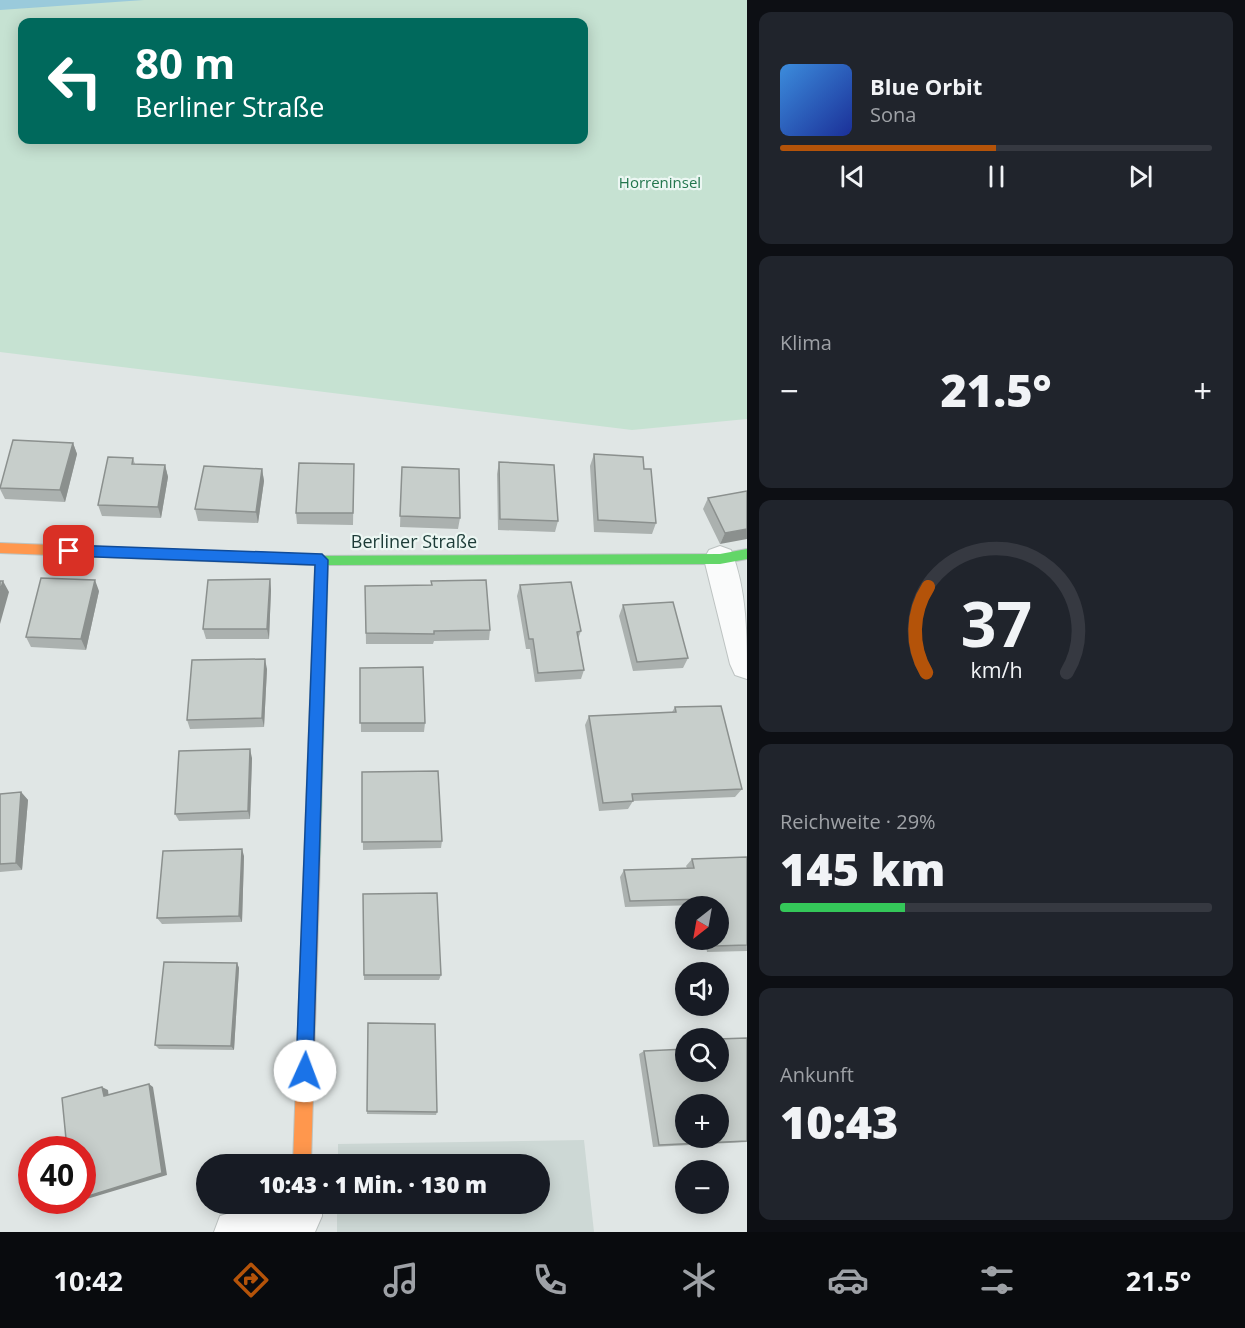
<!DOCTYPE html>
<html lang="de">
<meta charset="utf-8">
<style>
body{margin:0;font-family:"Open Sans",sans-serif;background:#20242c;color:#f1f3f6;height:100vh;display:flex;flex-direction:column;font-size:22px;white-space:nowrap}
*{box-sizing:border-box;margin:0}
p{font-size:20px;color:#9ea1a6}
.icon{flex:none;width:33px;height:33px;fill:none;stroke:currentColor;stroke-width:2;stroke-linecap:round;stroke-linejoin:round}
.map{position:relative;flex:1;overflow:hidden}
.panel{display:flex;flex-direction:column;gap:12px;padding:12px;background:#0d0f14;width:498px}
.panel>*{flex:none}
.top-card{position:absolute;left:18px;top:18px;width:570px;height:126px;border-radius:12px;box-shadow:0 3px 15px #0003;background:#00695c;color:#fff;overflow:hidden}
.needle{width:39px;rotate:211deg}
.fabs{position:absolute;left:675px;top:896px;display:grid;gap:12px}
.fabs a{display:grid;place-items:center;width:54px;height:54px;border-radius:50%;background:#171b24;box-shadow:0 3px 15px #0003;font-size:30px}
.speed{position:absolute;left:18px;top:1136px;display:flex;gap:12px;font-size:30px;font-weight:700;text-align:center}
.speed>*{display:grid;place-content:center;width:78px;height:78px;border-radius:50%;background:#171b24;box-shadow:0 3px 15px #0003;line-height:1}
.speed .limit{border:9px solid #d22;background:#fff;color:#111}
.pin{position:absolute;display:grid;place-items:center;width:51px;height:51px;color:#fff;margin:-26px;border-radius:12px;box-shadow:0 3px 9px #0006}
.me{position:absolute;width:66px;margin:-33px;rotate:2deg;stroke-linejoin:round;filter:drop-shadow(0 0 4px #0008)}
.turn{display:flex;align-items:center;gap:21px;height:126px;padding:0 18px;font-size:27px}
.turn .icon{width:78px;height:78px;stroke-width:2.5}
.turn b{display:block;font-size:42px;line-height:51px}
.big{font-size:45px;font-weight:800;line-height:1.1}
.panel .widget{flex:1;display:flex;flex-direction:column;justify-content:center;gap:9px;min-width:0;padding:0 21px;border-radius:12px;background:#20242c}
.panel .dial{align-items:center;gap:0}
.dial svg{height:156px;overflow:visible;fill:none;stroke:#363941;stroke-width:7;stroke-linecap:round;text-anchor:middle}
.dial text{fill:#f1f3f6;stroke:none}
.song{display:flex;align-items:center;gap:18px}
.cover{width:72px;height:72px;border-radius:9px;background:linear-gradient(135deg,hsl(210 70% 55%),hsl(230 70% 35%))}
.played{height:6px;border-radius:3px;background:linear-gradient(90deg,#b45309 50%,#363941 50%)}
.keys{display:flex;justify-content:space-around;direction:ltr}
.heat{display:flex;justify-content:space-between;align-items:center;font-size:33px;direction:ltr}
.charge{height:9px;border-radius:4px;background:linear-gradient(90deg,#34c759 29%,#363941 0)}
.trip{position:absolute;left:196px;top:1154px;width:354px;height:60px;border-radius:30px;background:#171b24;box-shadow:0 3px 15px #0003;font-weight:800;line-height:60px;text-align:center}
.tab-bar{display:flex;height:96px;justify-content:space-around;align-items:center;background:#090b0e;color:#9ea1a6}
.tab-bar .icon{width:42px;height:42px}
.tab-bar .selected{color:#b45309}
.tab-bar b{font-size:27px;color:#f1f3f6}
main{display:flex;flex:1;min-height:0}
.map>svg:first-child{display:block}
.built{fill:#cdd8d5}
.green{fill:#c6e2d2;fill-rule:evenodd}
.water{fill:#9acadb}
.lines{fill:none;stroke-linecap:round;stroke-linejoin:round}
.street-casing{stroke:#bdc3c2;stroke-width:2}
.fast-casing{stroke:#bbc4c2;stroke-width:2}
.slow-casing{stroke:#bbc4c2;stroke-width:2}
.street{fill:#fafbfb;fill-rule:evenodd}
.fast{fill:#63d668;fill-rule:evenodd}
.slow{fill:#ff974d;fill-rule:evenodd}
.wall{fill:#abb1af}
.shaded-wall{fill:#8b908e}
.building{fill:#c7cecb;stroke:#8b908e;stroke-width:1.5;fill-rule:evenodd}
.route{fill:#1a73e8;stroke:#114b97;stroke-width:1.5}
.labels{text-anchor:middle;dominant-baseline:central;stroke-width:4.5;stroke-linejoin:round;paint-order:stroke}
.far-park-label{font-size:15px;fill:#22764d;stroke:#ecf7f3}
.street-label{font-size:18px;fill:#1c3b37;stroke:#ecf7f3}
</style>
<main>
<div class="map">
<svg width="747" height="1232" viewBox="0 0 747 1232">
<rect width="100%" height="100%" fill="#e0e6e5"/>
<path class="built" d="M 584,1140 L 594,1232 L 337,1232 L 337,1203 L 540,1203 L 540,1164 L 338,1164 L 338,1144 Z"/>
<path class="green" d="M 0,0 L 747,0 L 747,419 L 632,430 L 0,352 ZM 22,22 L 584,22 L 584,140 L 22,140 Z"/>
<path class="water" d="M 0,0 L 144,0 L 0,10 Z"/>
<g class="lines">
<defs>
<path id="street" d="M 720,546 L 731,550 C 747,590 747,635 747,679 L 735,675 L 730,664 L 704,559 L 709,550 Z
M 263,1203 L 322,1203 L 322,1216 L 315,1232 L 214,1232 L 220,1216 Z"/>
<path id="fast" d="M 747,549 L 747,559 L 720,564 L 328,565 L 320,859 L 317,864 L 312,867 L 307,864 L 304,859 L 315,565 L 304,564 L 302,560 L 304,556 L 720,554 Z"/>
<path id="slow" d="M 0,543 L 309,555 L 314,556 L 316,560 L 314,564 L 309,565 L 0,553 Z
M 312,851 L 317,854 L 320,859 L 311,1164 L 293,1164 L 304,859 L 307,854 Z"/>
</defs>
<use href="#street" class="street-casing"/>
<use href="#fast" class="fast-casing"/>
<use href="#slow" class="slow-casing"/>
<use href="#street" class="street"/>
<use href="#fast" class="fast"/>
<use href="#slow" class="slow"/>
</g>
<path class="wall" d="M 73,443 L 77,454 L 65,502 L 5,499 L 0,489 L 0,485 Z
M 594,454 L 644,469 L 656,523 L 652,534 L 594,532 L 590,466 Z
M 133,458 L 135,464 L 165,465 L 168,477 L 161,518 L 102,516 L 98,505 Z
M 499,462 L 558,521 L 555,532 L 498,530 L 497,474 Z
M 354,464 L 353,525 L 297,524 L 296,513 Z
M 402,467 L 460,518 L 458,529 L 400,527 Z
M 262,469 L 264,481 L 258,523 L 198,521 L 195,509 Z
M 747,491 L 720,544 L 703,509 L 708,498 Z
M 270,579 L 271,590 L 269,639 L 206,639 L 203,629 Z
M 431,581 L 490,630 L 489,640 L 434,641 L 433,644 L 366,644 L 365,586 L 431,585 Z
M 520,585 L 581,631 L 578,639 L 584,670 L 581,679 L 535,682 L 530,649 L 526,649 L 517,596 Z
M 99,591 L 86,650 L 31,647 L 26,637 Z
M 623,605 L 688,658 L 683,668 L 633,671 L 619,616 Z
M 360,668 L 425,723 L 424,732 L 361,732 Z
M 267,669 L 264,727 L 190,729 L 187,720 Z
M 675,707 L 742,789 L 735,797 L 633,801 L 628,809 L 599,811 L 585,725 L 589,716 L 672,712 Z
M 252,758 L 250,819 L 179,821 L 175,814 Z
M 362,772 L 442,841 L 441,848 L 363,850 Z
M 21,792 L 28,800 L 22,870 L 0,872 L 0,794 Z
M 244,856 L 242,922 L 162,924 L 157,918 Z
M 747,857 L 747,951 L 707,952 L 705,939 L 718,939 L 718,906 L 699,906 L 698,905 L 625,907 L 620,877 L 624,870 L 687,868 L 686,866 L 692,859 Z
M 363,894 L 441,975 L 439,980 L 364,980 Z
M 237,963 L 239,968 L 234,1050 L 159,1049 L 155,1045 Z
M 368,1023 L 437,1112 L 436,1115 L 367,1114 Z
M 747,1038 L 747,1142 L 653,1147 L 639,1054 L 644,1051 L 686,1071 Z"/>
<path class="shaded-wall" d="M 73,443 L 77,454 L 65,502 L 60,490 Z
M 165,465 L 168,477 L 161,518 L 158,507 Z
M 262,469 L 264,481 L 258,523 L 256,512 Z
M 747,529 L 747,539 L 720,544 L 725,533 Z
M 270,579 L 271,590 L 269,639 L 267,629 Z
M 95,580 L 99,591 L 86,650 L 81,639 Z
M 3,581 L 9,592 L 0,624 L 0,592 Z
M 265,659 L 267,669 L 264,727 L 262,718 Z
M 250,749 L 252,758 L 250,819 L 248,811 Z
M 21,792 L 28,800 L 22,870 L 16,863 Z
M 242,849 L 244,856 L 242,922 L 239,916 Z
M 237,963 L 239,968 L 234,1050 L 231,1046 Z
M 149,1084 L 153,1087 L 167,1175 L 80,1201 L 73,1200 L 82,1200 L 82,1198 Z
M 102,1087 L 108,1090 L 109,1099 L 104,1096 Z"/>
<path class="building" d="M 13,440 L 73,443 L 60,490 L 0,488 Z
M 594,454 L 643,457 L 644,469 L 651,469 L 656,523 L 598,520 Z
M 108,457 L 133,458 L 132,464 L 165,465 L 158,507 L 98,505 Z
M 499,462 L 554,465 L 558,521 L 500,519 Z
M 299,463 L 354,464 L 353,513 L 296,513 Z
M 204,466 L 262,469 L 256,512 L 195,509 Z
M 402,467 L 459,469 L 460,518 L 400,516 Z
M 747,491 L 747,529 L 725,533 L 708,498 Z
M 41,578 L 95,580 L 81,639 L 26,637 Z
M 270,579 L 267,629 L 203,629 L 208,580 Z
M 486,580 L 490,630 L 434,631 L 434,634 L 366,633 L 365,586 L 432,585 L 431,581 Z
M 0,581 L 3,581 L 0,592 Z
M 571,582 L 581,631 L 577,632 L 584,670 L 538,673 L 533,639 L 529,639 L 520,585 Z
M 673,602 L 688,658 L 637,662 L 623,605 Z
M 265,659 L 262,718 L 187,720 L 192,660 Z
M 423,667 L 425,723 L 360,723 L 360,668 Z
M 721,706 L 742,789 L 632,794 L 633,801 L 603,803 L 589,716 L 676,712 L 675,707 Z
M 250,749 L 248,811 L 175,814 L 179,751 Z
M 438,771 L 442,841 L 362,842 L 362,772 Z
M 21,792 L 16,863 L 0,864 L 0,794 Z
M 242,849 L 239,916 L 157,918 L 163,851 Z
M 747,857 L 747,945 L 714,946 L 713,939 L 718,939 L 718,906 L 706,906 L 705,899 L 630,901 L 624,870 L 694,868 L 692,859 Z
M 437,893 L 441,975 L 364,975 L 363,894 Z
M 164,962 L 237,963 L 231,1046 L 155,1045 Z
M 368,1023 L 435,1024 L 437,1112 L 367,1111 Z
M 747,1038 L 747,1141 L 659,1145 L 644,1051 L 686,1049 L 686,1071 L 718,1071 L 718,1039 ZM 686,1104 L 718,1104 L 718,1137 L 686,1137 Z
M 149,1084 L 162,1173 L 82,1198 L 82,1149 L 67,1149 L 62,1098 L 102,1087 L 104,1096 Z"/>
<path class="route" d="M 69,545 L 322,554 L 328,560 L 313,1071 L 311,1077 L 305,1080 L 299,1077 L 296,1071 L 315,565 L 69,556 L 62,551 Z"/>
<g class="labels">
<g class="far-park-label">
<text x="660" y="182">Horreninsel</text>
</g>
<g class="street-label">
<text x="414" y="541">Berliner Straße</text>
</g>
</g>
</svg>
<div class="fabs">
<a><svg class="needle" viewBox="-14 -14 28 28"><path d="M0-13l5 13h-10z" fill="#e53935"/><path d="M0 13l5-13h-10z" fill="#9ea1a6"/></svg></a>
<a><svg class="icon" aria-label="sound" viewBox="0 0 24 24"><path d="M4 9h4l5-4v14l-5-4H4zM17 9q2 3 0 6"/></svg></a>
<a><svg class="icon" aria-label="search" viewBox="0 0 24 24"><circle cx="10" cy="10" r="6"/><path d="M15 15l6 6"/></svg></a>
<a>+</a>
<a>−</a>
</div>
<div class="speed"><div class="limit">40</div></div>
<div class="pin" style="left:69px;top:551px;background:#d93025"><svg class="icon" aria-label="arrive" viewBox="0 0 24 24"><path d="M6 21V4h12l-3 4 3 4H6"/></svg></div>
<svg class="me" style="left:305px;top:1071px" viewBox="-20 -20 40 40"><circle r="19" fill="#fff"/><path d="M0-13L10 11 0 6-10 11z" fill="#1a73e8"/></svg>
<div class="trip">10:43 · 1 Min. · 130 m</div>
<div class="top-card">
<div class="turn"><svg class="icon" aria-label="left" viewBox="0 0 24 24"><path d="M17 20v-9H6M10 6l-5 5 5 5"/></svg><div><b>80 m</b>Berliner Straße</div></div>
</div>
</div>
<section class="panel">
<div class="widget">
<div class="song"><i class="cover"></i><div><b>Blue Orbit</b><p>Sona</p></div></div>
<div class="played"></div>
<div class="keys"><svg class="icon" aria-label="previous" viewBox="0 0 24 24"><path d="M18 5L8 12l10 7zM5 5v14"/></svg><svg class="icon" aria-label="pause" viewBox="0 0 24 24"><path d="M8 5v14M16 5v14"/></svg><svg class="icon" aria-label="next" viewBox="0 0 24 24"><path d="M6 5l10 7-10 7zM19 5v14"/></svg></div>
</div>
<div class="widget"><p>Klima</p>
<div class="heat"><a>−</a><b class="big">21.5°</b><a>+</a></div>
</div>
<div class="widget dial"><svg viewBox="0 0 100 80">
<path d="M14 69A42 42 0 1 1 86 69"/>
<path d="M14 69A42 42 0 0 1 15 25" stroke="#b45309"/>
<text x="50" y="56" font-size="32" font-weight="700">37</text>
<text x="50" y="72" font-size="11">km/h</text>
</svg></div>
<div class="widget"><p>Reichweite · 29%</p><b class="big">145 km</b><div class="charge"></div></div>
<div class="widget"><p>Ankunft</p><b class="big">10:43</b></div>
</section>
</main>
<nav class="tab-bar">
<b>10:42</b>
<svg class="icon selected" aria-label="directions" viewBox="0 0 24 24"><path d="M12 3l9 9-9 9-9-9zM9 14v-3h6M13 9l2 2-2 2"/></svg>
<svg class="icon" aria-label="music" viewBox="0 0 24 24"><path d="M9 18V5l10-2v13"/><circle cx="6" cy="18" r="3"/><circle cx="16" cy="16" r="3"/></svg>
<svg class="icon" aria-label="phone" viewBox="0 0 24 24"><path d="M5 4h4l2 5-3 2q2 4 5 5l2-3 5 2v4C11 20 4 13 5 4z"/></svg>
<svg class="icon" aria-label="climate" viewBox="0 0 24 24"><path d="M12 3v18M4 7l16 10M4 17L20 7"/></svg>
<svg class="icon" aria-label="car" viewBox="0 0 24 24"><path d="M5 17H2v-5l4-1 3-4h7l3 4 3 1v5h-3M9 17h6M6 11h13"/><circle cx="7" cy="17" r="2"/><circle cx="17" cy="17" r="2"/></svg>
<svg class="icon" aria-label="filters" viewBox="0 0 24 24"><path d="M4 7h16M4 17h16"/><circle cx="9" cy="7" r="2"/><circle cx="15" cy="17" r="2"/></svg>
<b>21.5°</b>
</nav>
